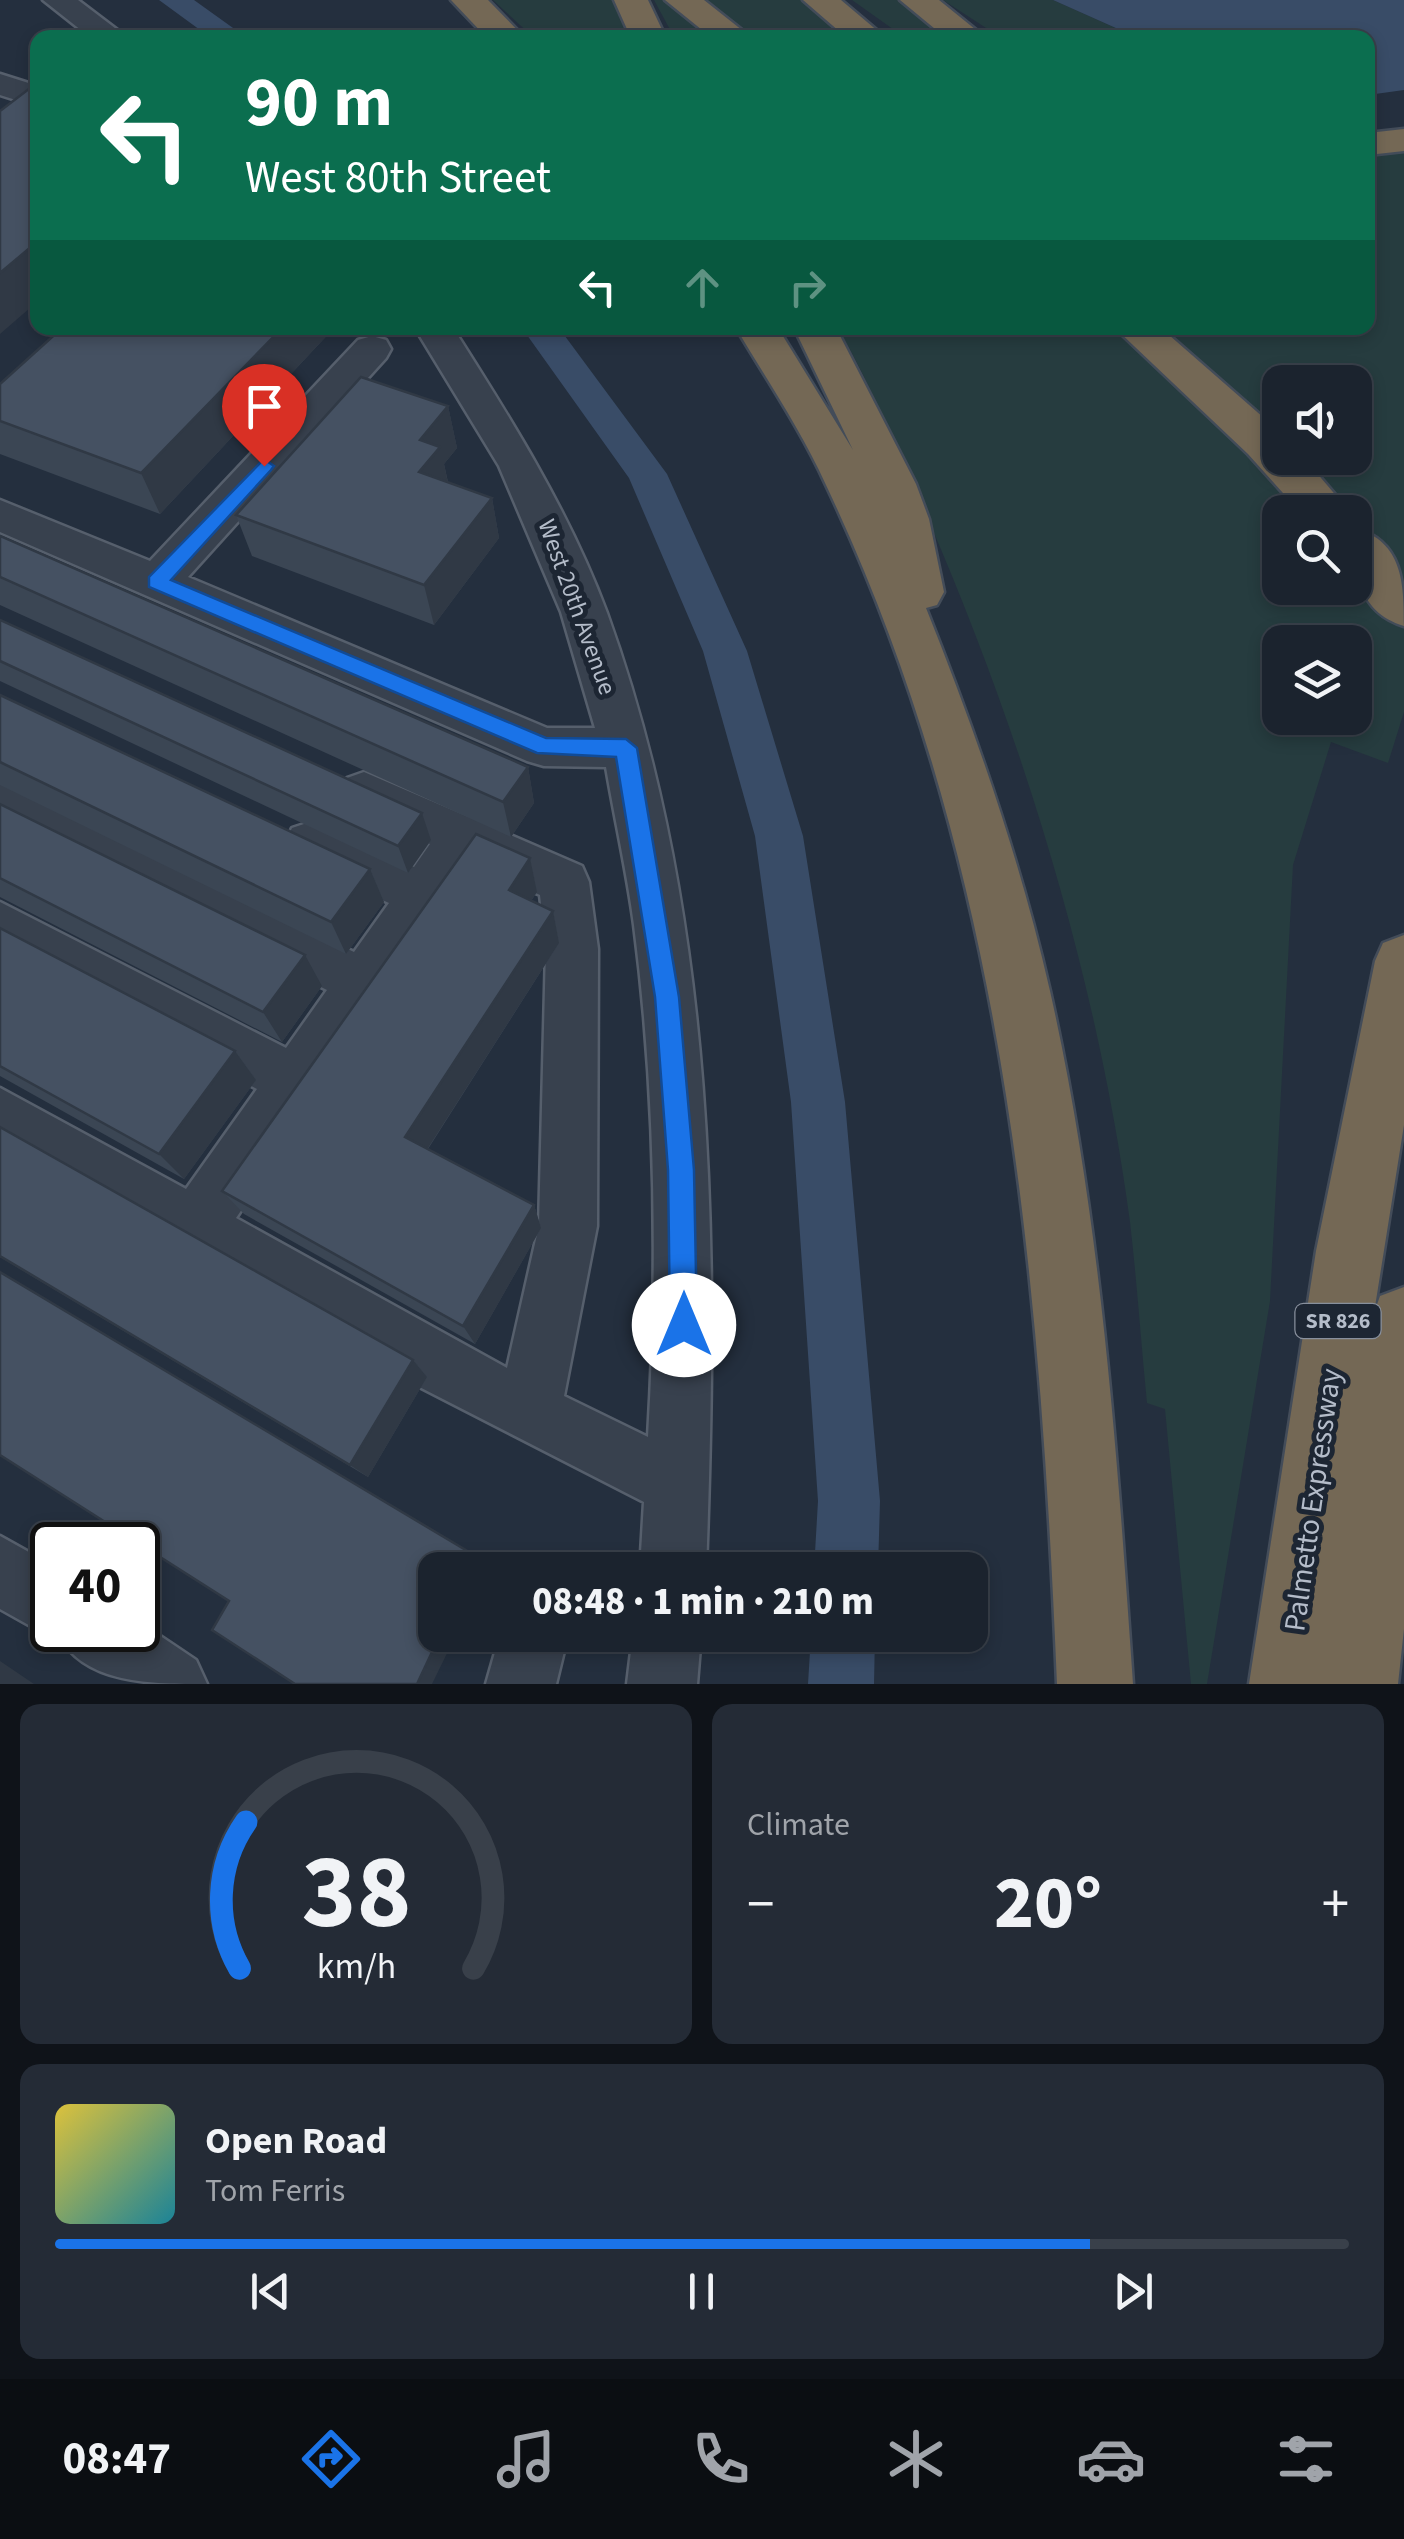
<!DOCTYPE html>
<meta charset="utf-8">
<style>
body{margin:0;font-family:"Source Sans 3",sans-serif;background:#242b36;color:#f1f3f6;height:100vh;display:flex;flex-direction:column;font-size:38px;white-space:nowrap}
*{box-sizing:border-box;margin:0}
p{font-size:32px;color:#a0a4aa}
.icon{flex:none;width:55px;height:55px;fill:none;stroke:currentColor;stroke-width:2;stroke-linecap:round;stroke-linejoin:round}
.map{position:relative;height:1684px;overflow:hidden}
.details{display:flex;flex-direction:column;gap:20px;padding:20px;background:#0f1319;flex:1}
.details>*{flex:none}
.guide{position:absolute;left:30px;top:30px;width:1345px;height:305px;border-radius:20px;box-shadow:0 5px 15px #0003,0 0 0 2px #39404a;background:#0b6e4f;color:#fff;overflow:hidden}
.controls{position:absolute;left:1262px;top:365px;display:grid;gap:20px}
.controls a{display:grid;place-items:center;width:110px;height:110px;border-radius:20px;background:#1b232e;box-shadow:0 5px 15px #0003,0 0 0 2px #39404a;font-size:50px}
.speed{position:absolute;left:30px;top:1522px;display:flex;gap:20px;font-size:50px;font-weight:700;text-align:center}
.speed>*{display:grid;place-content:center;width:130px;height:130px;border-radius:50%;background:#1b232e;box-shadow:0 5px 15px #0003,0 0 0 2px #39404a;line-height:1}
.speed .limit{border:5px solid #111;border-radius:15px;background:#fff;color:#111}
.pin{position:absolute;display:grid;place-items:center;width:85px;height:85px;color:#fff;margin:-102px -42px;border-radius:50% 50% 50% 0;rotate:-45deg;box-shadow:0 0 10px #0007}
.pin .icon{rotate:45deg}
.me{position:absolute;width:110px;margin:-55px;rotate:0deg;stroke-linejoin:round;filter:drop-shadow(0 0 8px #0008)}
.turn{display:flex;align-items:center;gap:35px;height:210px;padding:0 50px;font-size:45px}
.turn .icon{width:130px;height:130px;stroke-width:2.5}
.turn b{display:block;font-size:70px;line-height:85px}
.lanes{display:flex;align-items:center;height:95px;padding:0 50px;background:#0003;justify-content:center;gap:50px;direction:ltr}
.lanes .off{opacity:.35}
.big{font-size:75px;font-weight:800;line-height:1.1}
.details .card{flex:1;display:flex;flex-direction:column;justify-content:center;gap:15px;min-width:0;padding:0 35px;border-radius:20px;background:#242b36}
.details .dial{align-items:center;gap:0}
.dial svg{height:260px;overflow:visible;fill:none;stroke:#39404a;stroke-width:7;stroke-linecap:round;text-anchor:middle}
.dial text{fill:#f1f3f6;stroke:none}
.song{display:flex;align-items:center;gap:30px}
.cover{width:120px;height:120px;border-radius:15px;background:linear-gradient(135deg,hsl(50 70% 55%),hsl(190 70% 35%))}
.played{height:10px;border-radius:5px;background:linear-gradient(90deg,#1a73e8 80%,#39404a 80%)}
.keys{display:flex;justify-content:space-around;direction:ltr}
.heat{display:flex;justify-content:space-between;align-items:center;font-size:55px;direction:ltr}
.details .tiles{flex:1;display:grid;gap:20px;grid-template-columns:1fr 1fr}
.card:last-child{grid-column:span 2}
.trip{position:absolute;left:418px;top:1552px;width:570px;height:100px;border-radius:20px;background:#1b232e;box-shadow:0 5px 15px #0003,0 0 0 2px #39404a;font-weight:800;line-height:100px;text-align:center}
.tabs{display:flex;height:160px;justify-content:space-around;align-items:center;background:#0b0e12;color:#a0a4aa}
.tabs .icon{width:70px;height:70px}
.tabs .current{color:#1a73e8}
.tabs b{font-size:45px;color:#f1f3f6}
.map>svg:first-child{display:block}
.green{fill:#263c3f;fill-rule:evenodd}
.water{fill:#394c67}
.lines{fill:none;stroke-linecap:round;stroke-linejoin:round}
.canal{fill:#394c67;fill-rule:evenodd}
.minor-casing{stroke:#565f6c;stroke-width:5}
.highway-casing{stroke:#434c59;stroke-width:5}
.minor{fill:#38414e;fill-rule:evenodd}
.highway{fill:#746855;fill-rule:evenodd}
.wall{fill:#3b4654}
.shaded-wall{fill:#303945}
.building{fill:#455162;stroke:#303945;stroke-width:2.5}
.route{fill:#1a73e8;stroke:#114b97;stroke-width:2.5}
.labels{text-anchor:middle;dominant-baseline:central;stroke-width:10;stroke-linejoin:round;paint-order:stroke}
.shield{fill:#1d2633;stroke:#878f9c;stroke-width:2.5}
.shield-label{font-size:22px;font-weight:bold;fill:#b4bcc9}
.street-label{font-size:25px;fill:#b4bcc9;stroke:#1d2633}
.near-street-label{font-size:30px;fill:#b4bcc9;stroke:#1d2633}
</style>
<div class="map">
<svg width="1404" height="1684" viewBox="0 0 1404 1684">
<rect width="100%" height="100%" fill="#242f3e"/>
<path class="green" d="M 493,0 L 619,0 L 639,37 L 533,37 Z
M 654,0 L 807,0 L 854,37 L 674,37 Z
M 852,0 L 909,0 L 959,37 L 904,37 Z
M 943,0 L 1053,0 L 1136,37 L 1000,37 Z
M 1404,148 L 1404,712 L 1388,763 L 1331,742 L 1293,865 L 1270,1301 L 1207,1684 L 1191,1684 L 1165,1409 L 1147,1403 C 1141,1343 1137,1282 1130,1222 C 1098,982 1024,741 928,519 C 900,455 873,389 838,328 L 1368,328 L 1368,152 ZM 1280,382 L 1355,382 L 1355,458 L 1280,458 ZM 1280,512 L 1355,512 L 1355,588 L 1280,588 ZM 1280,642 L 1355,642 L 1355,718 L 1280,718 Z"/>
<path class="water" d="M 1053,0 L 1404,0 L 1404,90 L 1368,95 L 1368,38 L 1136,37 Z"/>
<g class="lines">
<path class="canal" d="M 159,0 L 194,0 L 247,38 L 211,38 Z
M 522,328 L 559,328 L 667,474 L 747,651 L 803,836 L 845,1102 L 880,1501 L 878,1570 L 814,1570 L 818,1501 L 791,1102 L 755,836 L 703,651 L 629,478 Z
M 811,1635 L 875,1635 L 874,1684 L 808,1684 Z"/>
<defs>
<path id="minor" d="M 43,0 L 78,0 L 128,38 L 91,38 Z
M 0,74 L 38,86 L 38,107 L 0,95 Z
M 415,328 L 453,328 C 511,419 569,511 607,613 C 718,920 718,1249 706,1570 L 640,1570 L 644,1502 L 398,1376 L 0,1146 L 0,1088 L 186,1189 L 257,1089 L 0,951 L 0,902 L 286,1048 L 327,990 L 0,827 L 0,784 L 354,952 L 389,903 L 292,858 L 285,843 L 292,828 L 310,822 L 414,867 L 430,844 L 347,806 L 340,792 L 347,778 L 364,772 L 582,866 L 589,882 L 598,949 L 597,1226 L 564,1396 L 648,1437 C 658,1268 656,1094 634,925 C 627,872 615,820 606,767 L 544,766 L 527,761 L 0,532 L 0,500 L 150,561 L 358,340 L 372,336 L 386,340 L 391,349 L 386,358 L 188,577 L 547,728 L 595,728 L 561,612 L 499,466 ZM 473,864 L 540,895 L 546,949 L 539,1226 L 507,1368 L 236,1218 Z
M 0,1536 L 52,1565 L 52,1630 L 138,1630 L 138,1621 L 196,1660 L 207,1684 C 152,1684 84,1684 59,1635 L 52,1638 L 0,1609 Z
M 500,1635 L 568,1635 L 556,1684 L 486,1684 Z
M 633,1635 L 701,1635 L 697,1684 L 627,1684 Z"/>
<path id="highway" d="M 451,0 L 488,0 L 525,38 L 487,38 Z
M 614,0 L 648,0 L 666,38 L 631,38 Z
M 665,0 L 704,0 L 752,38 L 712,38 Z
M 803,0 L 841,0 L 886,38 L 847,38 Z
M 900,0 L 939,0 L 986,38 L 946,38 Z
M 1404,129 L 1404,151 L 1368,155 L 1368,133 Z
M 736,328 L 778,328 L 853,450 L 794,328 L 836,328 L 916,484 L 929,519 L 944,592 L 937,605 L 926,608 C 976,733 1020,859 1050,991 C 1101,1218 1117,1452 1133,1684 L 1057,1684 C 1040,1273 1005,862 826,485 C 801,430 767,380 736,328 Z
M 1115,328 L 1161,328 L 1280,432 L 1280,458 L 1304,458 L 1350,512 L 1300,512 L 1248,454 Z
M 1355,528 C 1403,542 1404,583 1404,626 C 1356,611 1355,570 1355,528 Z
M 1404,935 L 1404,1125 L 1374,1313 L 1380,1296 L 1404,1287 L 1404,1629 L 1398,1684 L 1249,1684 L 1316,1251 L 1375,961 L 1383,943 Z"/>
</defs>
<use href="#minor" class="minor-casing"/>
<use href="#highway" class="highway-casing"/>
<use href="#minor" class="minor"/>
<use href="#highway" class="highway"/>
</g>
<path class="wall" d="M 62,328 L 334,328 L 160,514 L 0,454 L 0,384 Z
M 448,406 L 457,448 L 444,464 L 448,482 L 492,498 L 499,538 L 434,625 L 252,556 L 236,515 Z
M 0,536 L 528,767 L 534,803 L 511,837 L 0,605 Z
M 0,620 L 422,813 L 431,840 L 408,873 L 0,681 Z
M 0,695 L 370,869 L 384,902 L 346,954 L 0,785 Z
M 0,804 L 322,986 L 282,1042 L 0,897 Z
M 530,858 L 537,892 L 531,901 L 553,911 L 559,943 L 428,1149 L 534,1205 L 541,1228 L 475,1344 L 244,1214 L 222,1191 Z
M 0,928 L 235,1051 L 256,1080 L 184,1179 L 0,1076 Z
M 0,1127 L 413,1360 L 427,1377 L 368,1477 L 0,1257 Z"/>
<path class="shaded-wall" d="M 38,241 L 38,301 L 0,334 L 0,273 Z
M 282,328 L 334,328 L 160,514 L 141,473 Z
M 448,406 L 457,448 L 444,464 L 449,488 L 419,472 L 420,440 Z
M 492,498 L 499,538 L 434,625 L 424,585 Z
M 528,767 L 534,803 L 511,837 L 503,802 Z
M 422,813 L 431,840 L 408,873 L 398,846 Z
M 530,858 L 537,892 L 516,923 L 509,890 Z
M 370,869 L 384,902 L 346,954 L 331,922 Z
M 553,911 L 559,943 L 419,1162 L 405,1137 Z
M 305,955 L 322,986 L 282,1042 L 263,1012 Z
M 235,1051 L 256,1080 L 184,1179 L 159,1154 Z
M 534,1205 L 541,1228 L 475,1344 L 463,1326 Z
M 413,1360 L 427,1377 L 368,1477 L 350,1465 Z
M 469,1552 L 481,1560 L 476,1570 L 460,1570 Z
M 440,1635 L 456,1635 L 432,1684 L 417,1684 Z
M 0,1661 L 34,1684 L 0,1684 Z"/>
<path class="building" d="M 38,82 L 38,241 L 0,273 L 0,111 Z
M 62,328 L 282,328 L 141,473 L 0,421 L 0,384 Z
M 361,377 L 448,406 L 420,440 L 440,447 L 419,472 L 492,498 L 424,585 L 236,515 Z
M 0,536 L 528,767 L 503,802 L 0,577 Z
M 0,620 L 422,813 L 398,846 L 0,661 Z
M 0,695 L 370,869 L 331,922 L 0,762 Z
M 0,804 L 305,955 L 263,1012 L 0,878 Z
M 476,834 L 530,858 L 509,890 L 553,911 L 405,1137 L 534,1205 L 463,1326 L 222,1191 Z
M 0,928 L 235,1051 L 159,1154 L 0,1066 Z
M 0,1127 L 413,1360 L 350,1465 L 0,1256 Z
M 0,1272 L 469,1552 L 460,1570 L 435,1570 L 435,1635 L 440,1635 L 417,1684 L 295,1684 L 212,1630 L 229,1601 L 0,1455 Z"/>
<path class="route" d="M 264,459 L 274,466 L 271,470 L 171,580 L 546,738 L 626,739 L 637,748 L 679,997 L 694,1170 L 697,1325 L 693,1335 L 684,1339 L 674,1335 L 670,1325 L 668,1170 L 655,997 L 616,757 L 537,753 L 149,587 L 149,577 Z"/>
<g class="labels">
<rect class="shield" x="1295.5" y="1304" width="85" height="34" rx="8"/>
<g class="shield-label">
<text x="1338" y="1321">SR 826</text>
</g>
<g class="street-label">
<text transform="translate(577 607) rotate(70)">West 20th Avenue</text>
</g>
<g class="near-street-label">
<text transform="translate(1313 1500) rotate(-82)">Palmetto Expressway</text>
</g>
</g>
</svg>
<div class="controls">
<a><svg class="icon" aria-label="sound" viewBox="0 0 24 24"><path d="M4 9h4l5-4v14l-5-4H4zM17 9q2 3 0 6"/></svg></a>
<a><svg class="icon" aria-label="search" viewBox="0 0 24 24"><circle cx="10" cy="10" r="6"/><path d="M15 15l6 6"/></svg></a>
<a><svg class="icon" aria-label="layers" viewBox="0 0 24 24"><path d="M12 4l9 5-9 5-9-5zM3 14l9 5 9-5"/></svg></a>
</div>
<div class="speed"><div class="limit">40</div></div>
<div class="pin" style="left:264px;top:466px;background:#d93025"><svg class="icon" aria-label="arrive" viewBox="0 0 24 24"><path d="M6 21V4h12l-3 4 3 4H6"/></svg></div>
<svg class="me" style="left:684px;top:1325px" viewBox="-20 -20 40 40"><circle r="19" fill="#fff"/><path d="M0-13L10 11 0 6-10 11z" fill="#1a73e8"/></svg>
<div class="trip">08:48 · 1 min · 210 m</div>
<div class="guide">
<div class="turn"><svg class="icon" aria-label="left" viewBox="0 0 24 24"><path d="M17 20v-9H6M10 6l-5 5 5 5"/></svg><div><b>90 m</b>West 80th Street</div></div>
<div class="lanes"><svg class="icon" aria-label="left" viewBox="0 0 24 24"><path d="M17 20v-9H6M10 6l-5 5 5 5"/></svg><svg class="icon off" aria-label="ahead" viewBox="0 0 24 24"><path d="M12 20V5M6 11l6-6 6 6"/></svg><svg class="icon off" aria-label="right" viewBox="0 0 24 24"><path d="M7 20v-9h11M14 6l5 5-5 5"/></svg></div>
</div>
</div>
<section class="details">
<div class="tiles">
<div class="card dial"><svg viewBox="0 0 100 80">
<path d="M14 69A42 42 0 1 1 86 69"/>
<path d="M14 69A42 42 0 0 1 16 24" stroke="#1a73e8"/>
<text x="50" y="56" font-size="32" font-weight="700">38</text>
<text x="50" y="72" font-size="11">km/h</text>
</svg></div>
<div class="card"><p>Climate</p>
<div class="heat"><a>−</a><b class="big">20°</b><a>+</a></div>
</div>
<div class="card">
<div class="song"><i class="cover"></i><div><b>Open Road</b><p>Tom Ferris</p></div></div>
<div class="played"></div>
<div class="keys"><svg class="icon" aria-label="previous" viewBox="0 0 24 24"><path d="M18 5L8 12l10 7zM5 5v14"/></svg><svg class="icon" aria-label="pause" viewBox="0 0 24 24"><path d="M8 5v14M16 5v14"/></svg><svg class="icon" aria-label="next" viewBox="0 0 24 24"><path d="M6 5l10 7-10 7zM19 5v14"/></svg></div>
</div>
</div>
</section>
<nav class="tabs">
<b>08:47</b>
<svg class="icon current" aria-label="directions" viewBox="0 0 24 24"><path d="M12 3l9 9-9 9-9-9zM9 14v-3h6M13 9l2 2-2 2"/></svg>
<svg class="icon" aria-label="music" viewBox="0 0 24 24"><path d="M9 18V5l10-2v13"/><circle cx="6" cy="18" r="3"/><circle cx="16" cy="16" r="3"/></svg>
<svg class="icon" aria-label="phone" viewBox="0 0 24 24"><path d="M5 4h4l2 5-3 2q2 4 5 5l2-3 5 2v4C11 20 4 13 5 4z"/></svg>
<svg class="icon" aria-label="climate" viewBox="0 0 24 24"><path d="M12 3v18M4 7l16 10M4 17L20 7"/></svg>
<svg class="icon" aria-label="car" viewBox="0 0 24 24"><path d="M5 17H2v-5l4-1 3-4h7l3 4 3 1v5h-3M9 17h6M6 11h13"/><circle cx="7" cy="17" r="2"/><circle cx="17" cy="17" r="2"/></svg>
<svg class="icon" aria-label="filters" viewBox="0 0 24 24"><path d="M4 7h16M4 17h16"/><circle cx="9" cy="7" r="2"/><circle cx="15" cy="17" r="2"/></svg>
</nav>
